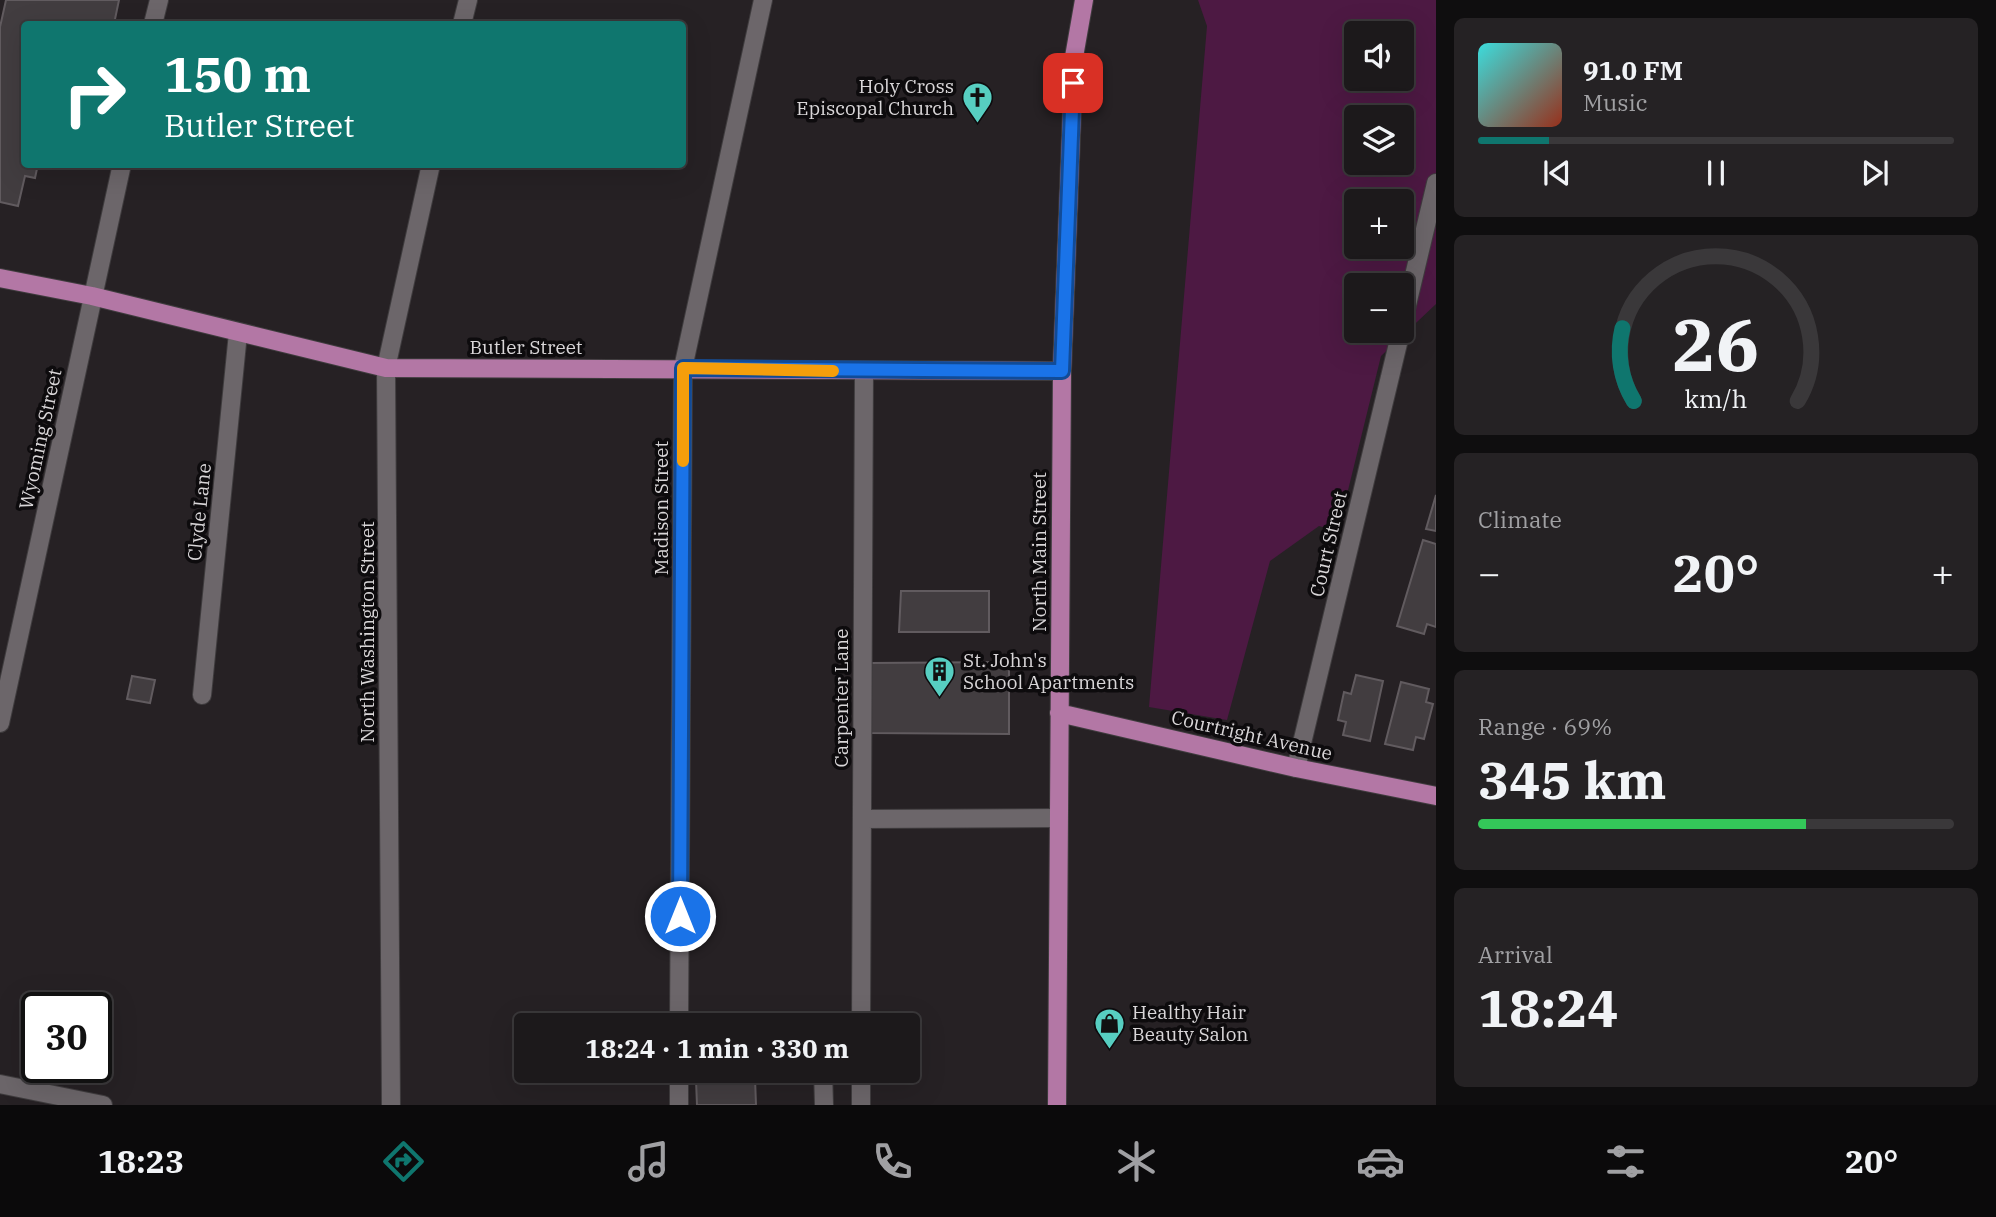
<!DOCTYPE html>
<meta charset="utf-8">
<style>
body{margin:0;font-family:"IBM Plex Serif",serif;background:#252224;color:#f1f3f6;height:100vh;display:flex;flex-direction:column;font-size:26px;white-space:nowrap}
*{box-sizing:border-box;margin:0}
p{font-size:23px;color:#a0a0a3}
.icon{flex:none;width:38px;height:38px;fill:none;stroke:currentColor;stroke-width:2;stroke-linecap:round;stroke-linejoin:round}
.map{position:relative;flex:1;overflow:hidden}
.side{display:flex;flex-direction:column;gap:18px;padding:18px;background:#0f0e0f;width:560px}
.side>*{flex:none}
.hud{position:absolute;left:21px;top:21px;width:665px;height:147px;border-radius:7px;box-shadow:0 7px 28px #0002,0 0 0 2px #3a383a;background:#0f766e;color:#fff;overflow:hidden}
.tools{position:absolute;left:1344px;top:21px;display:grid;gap:14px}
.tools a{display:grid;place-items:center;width:70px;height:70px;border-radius:7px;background:#1c191b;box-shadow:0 7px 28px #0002,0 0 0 2px #3a383a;font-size:35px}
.speed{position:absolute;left:21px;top:992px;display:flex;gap:14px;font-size:35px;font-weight:700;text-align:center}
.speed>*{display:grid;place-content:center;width:91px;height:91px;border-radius:50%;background:#1c191b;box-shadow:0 7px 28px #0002,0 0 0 2px #3a383a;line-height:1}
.speed .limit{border:4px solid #111;border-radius:10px;background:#fff;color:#111}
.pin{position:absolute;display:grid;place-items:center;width:60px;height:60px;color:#fff;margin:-30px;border-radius:14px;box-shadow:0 4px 10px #0006}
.me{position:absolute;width:77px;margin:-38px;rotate:0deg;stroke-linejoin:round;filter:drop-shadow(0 0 5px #0008)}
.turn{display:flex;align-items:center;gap:24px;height:147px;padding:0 28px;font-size:32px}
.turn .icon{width:91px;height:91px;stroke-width:2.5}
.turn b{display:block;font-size:49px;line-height:60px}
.big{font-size:52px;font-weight:700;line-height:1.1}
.side .card{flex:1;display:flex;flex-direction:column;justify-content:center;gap:10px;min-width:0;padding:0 24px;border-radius:10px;background:#252224}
.side .dial{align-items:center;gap:0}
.dial svg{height:182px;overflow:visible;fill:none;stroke:#3a383a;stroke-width:7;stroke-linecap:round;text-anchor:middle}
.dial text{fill:#f1f3f6;stroke:none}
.song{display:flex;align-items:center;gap:21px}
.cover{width:84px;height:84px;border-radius:10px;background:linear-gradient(135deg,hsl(180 70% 55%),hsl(10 70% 35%))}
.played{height:7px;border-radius:4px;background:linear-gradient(90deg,#0f766e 15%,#3a383a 15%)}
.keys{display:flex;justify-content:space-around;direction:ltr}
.heat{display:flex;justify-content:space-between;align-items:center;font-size:38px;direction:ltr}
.charge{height:10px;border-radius:5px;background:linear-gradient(90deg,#34c759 69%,#3a383a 0)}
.trip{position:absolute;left:514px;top:1013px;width:406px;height:70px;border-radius:7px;background:#1c191b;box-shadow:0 7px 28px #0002,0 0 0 2px #3a383a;font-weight:700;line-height:70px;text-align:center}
.tabs{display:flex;height:112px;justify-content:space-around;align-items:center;background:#0b0a0b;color:#a0a0a3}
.tabs .icon{width:49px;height:49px}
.tabs .selected{color:#0f766e}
.tabs b{font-size:32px;color:#f1f3f6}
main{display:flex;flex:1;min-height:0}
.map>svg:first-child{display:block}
.green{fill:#4d1943;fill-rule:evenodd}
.building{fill:#423d40;stroke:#615b5f;stroke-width:2}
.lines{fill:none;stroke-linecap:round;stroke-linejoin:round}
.minor-casing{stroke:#3f3c3e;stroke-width:20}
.major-casing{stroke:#3f3c3e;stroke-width:20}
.minor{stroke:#6c666a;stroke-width:18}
.major{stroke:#b377a5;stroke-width:18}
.route-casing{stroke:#114b97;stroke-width:18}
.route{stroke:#1a73e8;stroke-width:12}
.slow{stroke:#f59e0b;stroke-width:12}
.labels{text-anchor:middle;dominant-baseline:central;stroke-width:7;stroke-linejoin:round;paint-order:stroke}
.poi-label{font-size:19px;fill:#d9d6d8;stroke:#0d0b0d;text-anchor:start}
.street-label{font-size:19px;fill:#d9d6d8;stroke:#0d0b0d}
</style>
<main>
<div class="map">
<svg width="1436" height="1105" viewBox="0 0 1436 1105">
<rect width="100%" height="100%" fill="#262124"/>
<path class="green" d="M 1198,0 L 1436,0 L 1436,304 L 1381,356 L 1338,531 L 1319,526 L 1270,561 L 1227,720 L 1149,707 L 1207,26 ZM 1356,33 L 1402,33 L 1402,79 L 1356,79 ZM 1356,117 L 1402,117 L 1402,163 L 1356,163 ZM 1356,201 L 1402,201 L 1402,247 L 1356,247 ZM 1356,285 L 1402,285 L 1402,331 L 1356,331 Z"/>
<path class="building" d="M 6,0 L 119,0 L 114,24 L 24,24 L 24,164 L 38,164 L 35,178 L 25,176 L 18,206 L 0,202 L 0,27 Z
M 1436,495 L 1436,531 L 1426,529 Z
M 1423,540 L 1436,544 L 1436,627 L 1427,624 L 1424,634 L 1397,626 Z
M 901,591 L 989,591 L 989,632 L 899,632 Z
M 1009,662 L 1009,734 L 870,733 L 870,663 Z
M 1356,675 L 1383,681 L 1370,741 L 1343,735 L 1346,722 L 1338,720 L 1344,692 L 1351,694 Z
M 132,676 L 155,680 L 150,703 L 127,699 Z
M 1401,682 L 1429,689 L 1426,702 L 1433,704 L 1424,739 L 1416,737 L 1413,750 L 1385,744 Z
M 755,1078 L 756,1105 L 697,1105 L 696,1080 Z"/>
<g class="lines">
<defs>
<path id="minor" d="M 153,24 L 159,0
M 462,24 L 468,0
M 1402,326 L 1436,183
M 202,695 L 238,333
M 0,723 L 122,164
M 1296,768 L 1401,331
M 862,819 L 1058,818
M 679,1026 L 683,368 L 763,0
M 861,1026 L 864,371
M 823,1071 L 824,1105
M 0,1084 L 103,1105
M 391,1105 L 386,368 L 431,164
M 679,1105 L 679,1071
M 861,1105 L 861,1071"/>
<path id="major" d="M 0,278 L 92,296 L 386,368 L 1062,371
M 1059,713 L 1296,768 L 1436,796
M 1057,1105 L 1062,371 L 1074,57 L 1084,0"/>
</defs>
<use href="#minor" class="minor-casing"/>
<use href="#major" class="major-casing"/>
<use href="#minor" class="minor"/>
<use href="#major" class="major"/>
</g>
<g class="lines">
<defs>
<path id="route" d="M 680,916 L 683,368 L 1062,371 L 1073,83"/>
</defs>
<use href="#route" class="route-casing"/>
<use href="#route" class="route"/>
<path class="slow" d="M 683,461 L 683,368 L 833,371"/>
</g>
<defs>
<symbol id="church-pin" viewBox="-11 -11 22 30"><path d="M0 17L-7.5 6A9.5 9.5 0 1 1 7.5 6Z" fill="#57cec1" stroke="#0d0b0d"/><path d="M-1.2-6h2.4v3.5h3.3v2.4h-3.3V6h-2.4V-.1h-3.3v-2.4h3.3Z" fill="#111"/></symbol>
<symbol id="building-pin" viewBox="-11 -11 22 30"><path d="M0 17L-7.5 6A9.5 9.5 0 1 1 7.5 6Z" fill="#57cec1" stroke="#0d0b0d"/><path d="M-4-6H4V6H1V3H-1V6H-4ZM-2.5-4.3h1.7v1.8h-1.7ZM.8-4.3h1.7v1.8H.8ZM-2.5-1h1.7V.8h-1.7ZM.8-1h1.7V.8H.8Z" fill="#111"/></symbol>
<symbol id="shop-pin" viewBox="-11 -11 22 30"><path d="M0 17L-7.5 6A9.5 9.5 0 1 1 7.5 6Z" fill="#57cec1" stroke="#0d0b0d"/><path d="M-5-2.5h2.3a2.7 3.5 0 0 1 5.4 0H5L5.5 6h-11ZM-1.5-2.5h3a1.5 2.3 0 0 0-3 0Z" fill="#111"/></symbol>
</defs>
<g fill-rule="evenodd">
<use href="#church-pin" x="960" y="80" width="35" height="47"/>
<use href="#building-pin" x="922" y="654" width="35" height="47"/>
<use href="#shop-pin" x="1092" y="1006" width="35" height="47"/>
</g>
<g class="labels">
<g class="poi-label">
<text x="954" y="86" text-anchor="end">Holy Cross<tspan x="954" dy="22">Episcopal Church</tspan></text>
<text x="963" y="660">St. John's<tspan x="963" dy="22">School Apartments</tspan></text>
<text x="1132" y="1012">Healthy Hair<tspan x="1132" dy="22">Beauty Salon</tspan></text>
</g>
<g class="street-label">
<text x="526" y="347">Butler Street</text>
<text transform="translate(40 439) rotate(-78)">Wyoming Street</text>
<text transform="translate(661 508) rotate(-90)">Madison Street</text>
<text transform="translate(199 512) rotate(-84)">Clyde Lane</text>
<text transform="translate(1328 544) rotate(-77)">Court Street</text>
<text transform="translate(1039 552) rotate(-90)">North Main Street</text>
<text transform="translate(367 632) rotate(-90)">North Washington Street</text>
<text transform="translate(841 698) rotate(-90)">Carpenter Lane</text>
<text transform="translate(1252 735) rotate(13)">Courtright Avenue</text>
</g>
</g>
</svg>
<div class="tools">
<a><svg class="icon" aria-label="sound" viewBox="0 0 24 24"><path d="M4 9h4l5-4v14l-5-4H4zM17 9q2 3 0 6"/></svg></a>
<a><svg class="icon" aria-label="layers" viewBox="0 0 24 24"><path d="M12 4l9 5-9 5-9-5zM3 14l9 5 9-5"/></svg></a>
<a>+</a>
<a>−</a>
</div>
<div class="speed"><div class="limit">30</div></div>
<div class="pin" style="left:1073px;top:83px;background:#d93025"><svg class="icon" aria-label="arrive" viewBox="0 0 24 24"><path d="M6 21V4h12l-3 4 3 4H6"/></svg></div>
<svg class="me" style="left:680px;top:916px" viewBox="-20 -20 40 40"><circle r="17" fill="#1a73e8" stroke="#fff" stroke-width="3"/><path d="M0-11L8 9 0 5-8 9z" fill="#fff"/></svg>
<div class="trip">18:24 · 1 min · 330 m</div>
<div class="hud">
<div class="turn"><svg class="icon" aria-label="right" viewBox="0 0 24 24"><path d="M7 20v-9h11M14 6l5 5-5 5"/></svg><div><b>150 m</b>Butler Street</div></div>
</div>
</div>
<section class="side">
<div class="card">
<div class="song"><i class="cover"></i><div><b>91.0 FM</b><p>Music</p></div></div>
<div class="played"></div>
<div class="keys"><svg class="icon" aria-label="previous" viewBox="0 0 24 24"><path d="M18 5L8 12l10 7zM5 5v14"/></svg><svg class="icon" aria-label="pause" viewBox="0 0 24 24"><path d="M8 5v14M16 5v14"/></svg><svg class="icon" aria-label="next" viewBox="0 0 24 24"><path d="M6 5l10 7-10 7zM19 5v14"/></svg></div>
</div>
<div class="card dial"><svg viewBox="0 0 100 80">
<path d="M14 69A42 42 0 1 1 86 69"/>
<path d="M14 69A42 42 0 0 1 9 37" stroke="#0f766e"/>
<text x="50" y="56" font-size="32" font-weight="700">26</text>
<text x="50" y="72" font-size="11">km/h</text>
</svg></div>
<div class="card"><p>Climate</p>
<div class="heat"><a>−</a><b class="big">20°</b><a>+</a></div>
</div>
<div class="card"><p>Range · 69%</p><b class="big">345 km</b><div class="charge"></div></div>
<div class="card"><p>Arrival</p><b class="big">18:24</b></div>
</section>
</main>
<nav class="tabs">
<b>18:23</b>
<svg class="icon selected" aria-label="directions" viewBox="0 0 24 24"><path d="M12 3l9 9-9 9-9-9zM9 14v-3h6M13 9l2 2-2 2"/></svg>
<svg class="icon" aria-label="music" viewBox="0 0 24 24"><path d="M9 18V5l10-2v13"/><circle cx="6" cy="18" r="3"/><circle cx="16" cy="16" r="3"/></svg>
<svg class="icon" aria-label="phone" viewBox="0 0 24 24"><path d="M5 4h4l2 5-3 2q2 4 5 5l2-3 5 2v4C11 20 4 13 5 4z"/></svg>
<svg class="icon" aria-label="climate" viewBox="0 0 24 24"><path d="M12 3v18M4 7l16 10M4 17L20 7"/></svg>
<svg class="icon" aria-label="car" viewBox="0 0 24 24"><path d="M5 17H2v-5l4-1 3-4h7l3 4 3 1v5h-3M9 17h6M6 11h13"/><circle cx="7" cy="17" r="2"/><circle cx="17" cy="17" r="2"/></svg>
<svg class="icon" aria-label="filters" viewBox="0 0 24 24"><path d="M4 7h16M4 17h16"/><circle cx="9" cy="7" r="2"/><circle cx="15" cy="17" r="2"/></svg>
<b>20°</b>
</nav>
